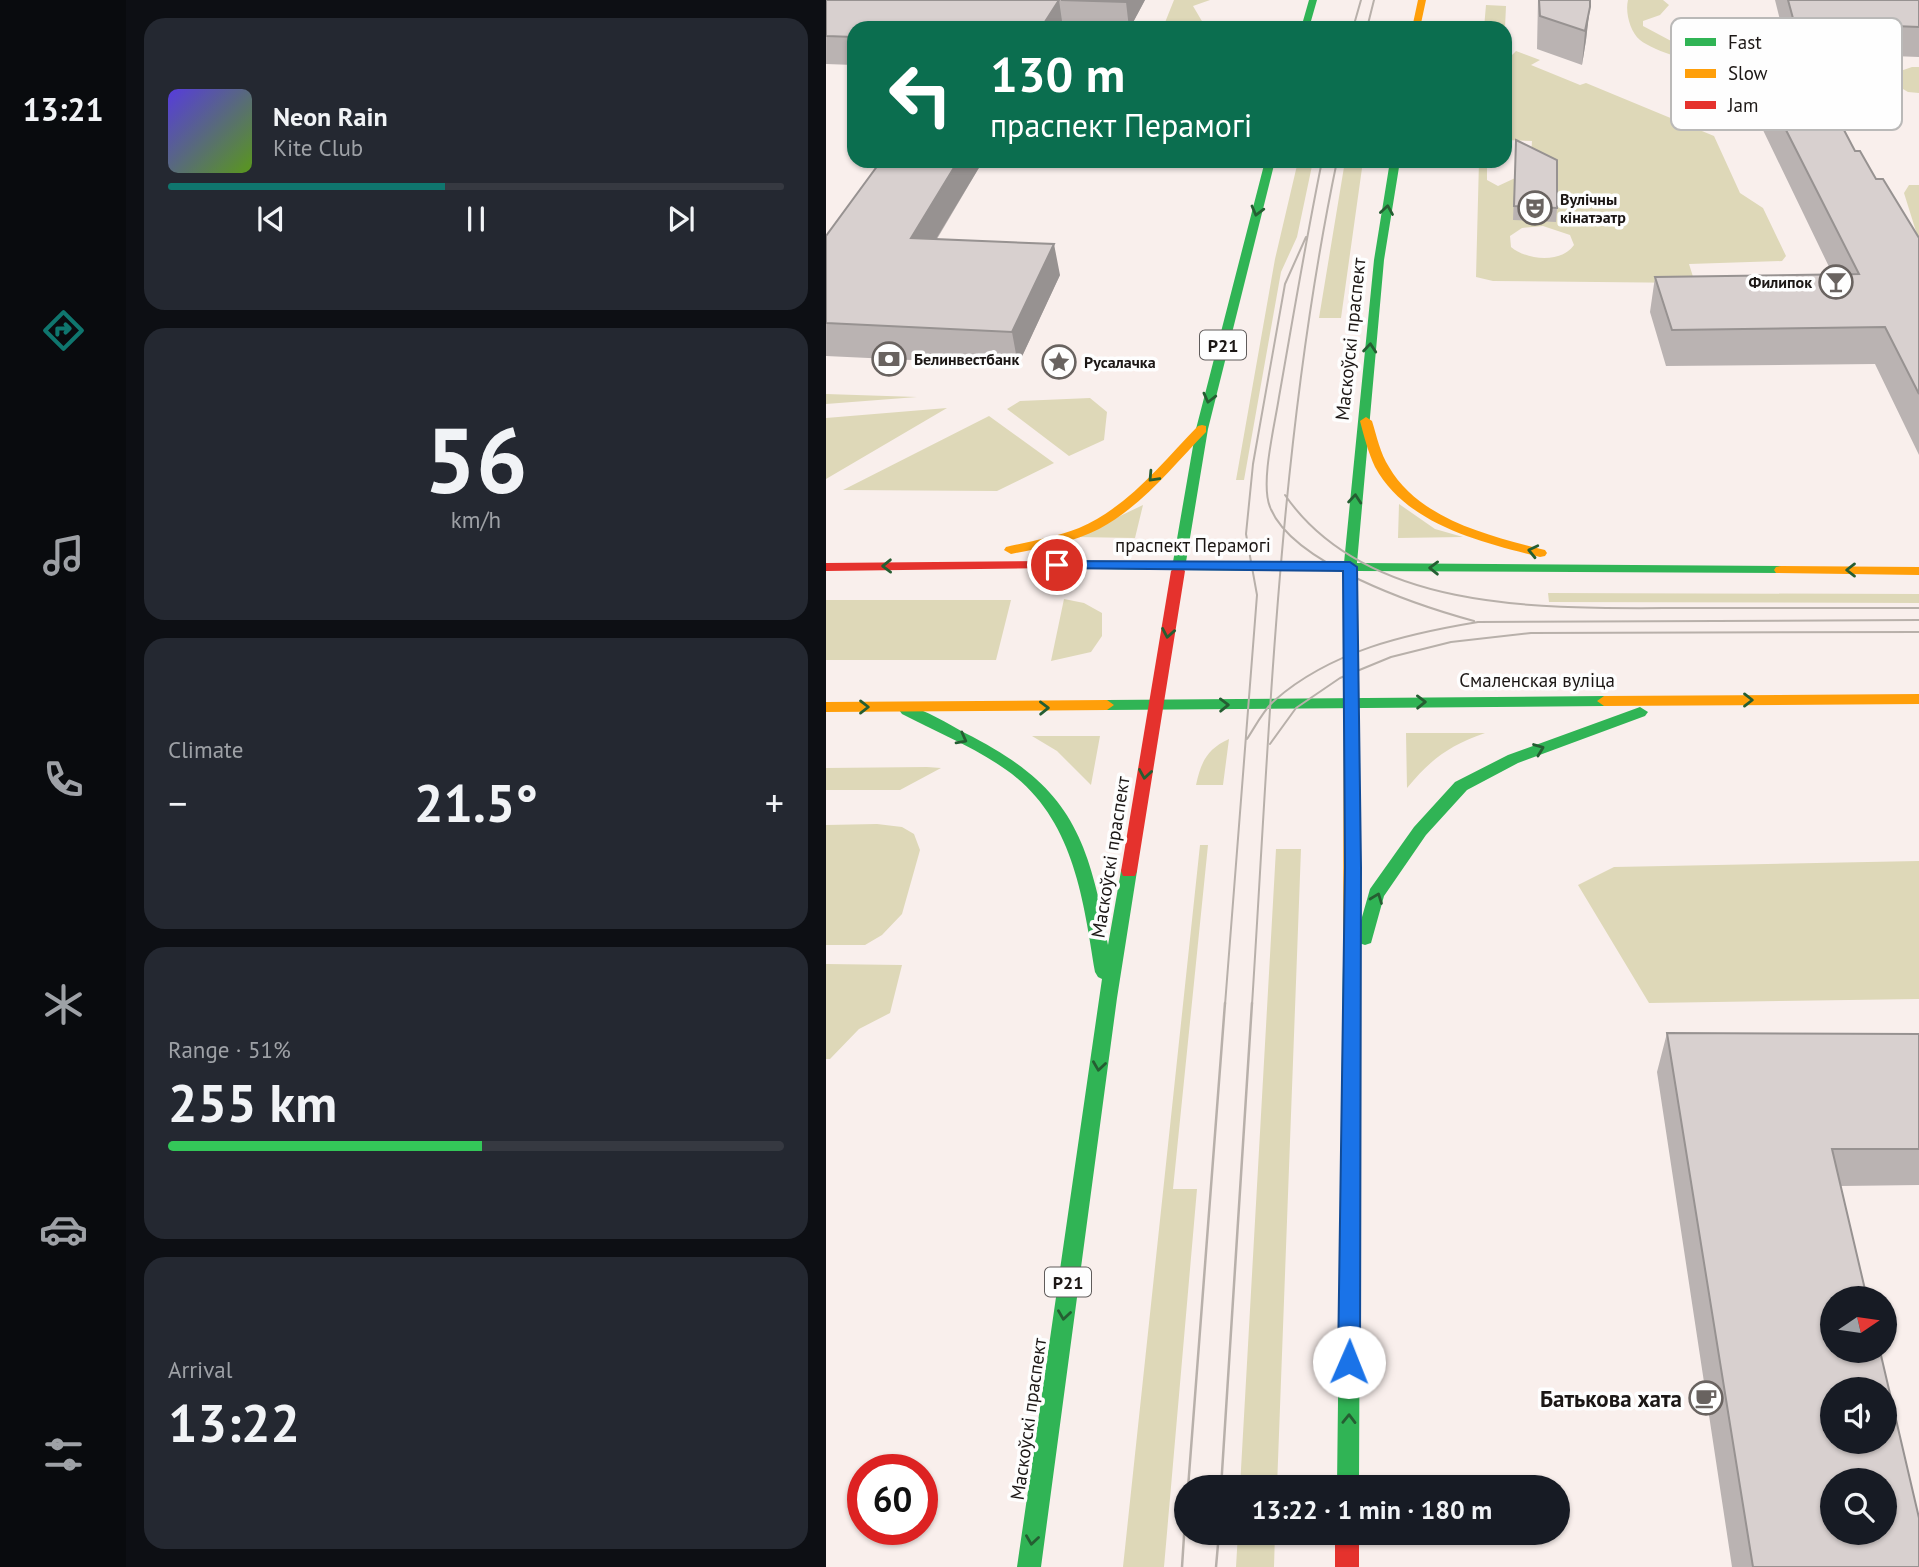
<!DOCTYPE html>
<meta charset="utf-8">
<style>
body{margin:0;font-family:"PT Sans",sans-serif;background:#242831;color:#f1f3f6;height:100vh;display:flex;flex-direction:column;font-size:26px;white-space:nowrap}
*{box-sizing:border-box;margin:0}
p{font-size:23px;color:#9ea1a6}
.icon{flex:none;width:38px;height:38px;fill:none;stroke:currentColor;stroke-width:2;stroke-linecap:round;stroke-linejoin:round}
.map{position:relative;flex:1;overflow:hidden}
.sheet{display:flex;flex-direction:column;gap:18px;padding:18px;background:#0d0f14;width:700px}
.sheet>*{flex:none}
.banner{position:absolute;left:21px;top:21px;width:665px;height:147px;border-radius:21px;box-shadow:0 2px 5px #0004;background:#0b6e4f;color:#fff;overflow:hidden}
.needle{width:46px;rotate:77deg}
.buttons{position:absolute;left:994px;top:1286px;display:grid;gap:14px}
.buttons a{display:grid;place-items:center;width:77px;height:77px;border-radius:50%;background:#171b24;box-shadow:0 2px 5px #0004;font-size:35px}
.speed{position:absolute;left:21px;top:1454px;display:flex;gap:14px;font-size:35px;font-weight:700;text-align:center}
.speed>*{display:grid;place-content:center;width:91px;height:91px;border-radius:50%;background:#171b24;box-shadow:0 2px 5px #0004;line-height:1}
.speed .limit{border:10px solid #d22;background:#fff;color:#111}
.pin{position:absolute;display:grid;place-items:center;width:60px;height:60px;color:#fff;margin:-30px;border:4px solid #fff;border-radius:50%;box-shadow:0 2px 7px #0007}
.me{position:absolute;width:77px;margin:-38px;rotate:1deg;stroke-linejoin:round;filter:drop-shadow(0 0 5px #0008)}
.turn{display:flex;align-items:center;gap:24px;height:147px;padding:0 28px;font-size:32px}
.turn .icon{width:91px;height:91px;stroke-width:2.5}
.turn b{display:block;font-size:49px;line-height:60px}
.big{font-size:52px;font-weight:700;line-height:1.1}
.sheet .tile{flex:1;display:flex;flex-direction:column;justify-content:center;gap:10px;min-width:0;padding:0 24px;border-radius:21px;background:#242831}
.sheet .dial{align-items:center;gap:0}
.dial b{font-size:91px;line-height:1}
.song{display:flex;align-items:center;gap:21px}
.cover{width:84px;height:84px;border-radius:10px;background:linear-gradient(135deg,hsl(250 70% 55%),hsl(90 70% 35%))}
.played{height:7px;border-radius:4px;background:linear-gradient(90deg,#0f766e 45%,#363941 45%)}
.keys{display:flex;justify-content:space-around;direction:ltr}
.heat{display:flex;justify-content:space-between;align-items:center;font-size:38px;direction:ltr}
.charge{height:10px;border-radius:5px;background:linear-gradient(90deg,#34c759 51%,#363941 0)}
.trip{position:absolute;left:348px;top:1475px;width:396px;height:70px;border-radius:35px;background:#171b24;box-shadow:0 2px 5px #0004;font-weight:700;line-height:70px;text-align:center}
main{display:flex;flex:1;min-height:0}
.dock{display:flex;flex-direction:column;width:126px;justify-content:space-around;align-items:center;background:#090b0e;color:#9ea1a6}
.dock .icon{width:49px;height:49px}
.dock .on{color:#0f766e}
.dock b{font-size:32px;color:#f1f3f6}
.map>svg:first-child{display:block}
.green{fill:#ded8b8;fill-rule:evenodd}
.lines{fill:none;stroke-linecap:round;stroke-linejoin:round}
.fast{fill:#30b455;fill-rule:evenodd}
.slow{fill:#ff9f0a;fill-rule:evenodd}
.jam{fill:#e5322d;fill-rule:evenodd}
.tram-far1{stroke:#b8b0aa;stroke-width:2}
.tram{stroke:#b8b0aa;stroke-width:2.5}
.wall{fill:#bab3b2}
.shaded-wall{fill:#979291}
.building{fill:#d8d0cf;stroke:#979291;stroke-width:2;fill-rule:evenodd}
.oneway{stroke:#255e32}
.route{fill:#1a73e8;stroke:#114b97;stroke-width:2}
.labels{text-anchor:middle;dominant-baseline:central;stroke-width:7;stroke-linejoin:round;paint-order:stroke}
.far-poi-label{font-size:16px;font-weight:bold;fill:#1c1715;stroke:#fefefe;text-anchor:start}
.shield{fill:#fefefe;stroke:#605c5b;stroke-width:2}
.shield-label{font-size:18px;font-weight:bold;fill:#1c1715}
.street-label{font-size:19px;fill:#1c1715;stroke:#fefefe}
.near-poi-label{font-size:23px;font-weight:bold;fill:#1c1715;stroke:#fefefe;text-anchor:end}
.key{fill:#fefefe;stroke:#bab9b8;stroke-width:2}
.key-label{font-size:19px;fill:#1c1715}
</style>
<main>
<nav class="dock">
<b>13:21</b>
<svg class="icon on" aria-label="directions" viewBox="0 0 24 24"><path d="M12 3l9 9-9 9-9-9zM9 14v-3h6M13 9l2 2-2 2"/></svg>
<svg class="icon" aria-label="music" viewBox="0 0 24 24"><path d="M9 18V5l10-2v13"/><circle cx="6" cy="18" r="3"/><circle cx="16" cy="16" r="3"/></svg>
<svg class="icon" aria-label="phone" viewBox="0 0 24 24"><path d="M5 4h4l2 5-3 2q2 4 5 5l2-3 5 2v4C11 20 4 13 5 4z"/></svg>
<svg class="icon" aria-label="climate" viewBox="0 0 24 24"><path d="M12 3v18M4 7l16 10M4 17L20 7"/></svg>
<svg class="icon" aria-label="car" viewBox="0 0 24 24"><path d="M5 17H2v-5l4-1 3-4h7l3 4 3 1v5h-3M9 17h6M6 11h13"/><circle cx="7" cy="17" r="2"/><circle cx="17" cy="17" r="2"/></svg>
<svg class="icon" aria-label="filters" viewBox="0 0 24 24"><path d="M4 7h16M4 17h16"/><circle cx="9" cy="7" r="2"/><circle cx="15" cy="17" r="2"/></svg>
</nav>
<section class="sheet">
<div class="tile">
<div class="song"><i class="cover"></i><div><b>Neon Rain</b><p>Kite Club</p></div></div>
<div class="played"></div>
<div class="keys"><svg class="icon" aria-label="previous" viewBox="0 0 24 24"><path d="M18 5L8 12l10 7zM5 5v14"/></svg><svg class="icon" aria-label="pause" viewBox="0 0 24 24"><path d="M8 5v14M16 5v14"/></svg><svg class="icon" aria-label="next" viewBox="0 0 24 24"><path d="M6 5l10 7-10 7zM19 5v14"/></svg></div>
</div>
<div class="tile dial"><b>56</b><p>km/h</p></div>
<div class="tile"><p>Climate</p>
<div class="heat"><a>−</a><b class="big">21.5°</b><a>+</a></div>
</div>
<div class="tile"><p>Range · 51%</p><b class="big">255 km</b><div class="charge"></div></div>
<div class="tile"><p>Arrival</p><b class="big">13:22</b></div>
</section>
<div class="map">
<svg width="1093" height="1567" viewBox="0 0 1093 1567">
<rect width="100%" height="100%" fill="#f9efec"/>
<path class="green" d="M 348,0 L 384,0 L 367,6 L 380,28 L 329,28 L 338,25 Z
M 802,0 L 837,0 L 843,5 L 834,15 L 817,21 L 817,26 L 847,42 L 899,53 L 914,63 C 895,72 831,54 814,40 C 804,32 799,12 802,0 Z
M 660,5 L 680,6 L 679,28 L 658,28 Z
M 690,51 L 714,60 L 705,65 L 754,85 L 760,83 L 888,136 L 914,193 L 937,208 L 960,256 L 956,261 L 863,264 L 869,283 L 667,281 L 650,277 L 653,161 L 661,161 L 661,180 L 672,186 L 704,171 L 706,141 L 679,140 L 679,62 ZM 717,226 L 744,235 L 748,245 C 735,264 700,260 685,247 L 684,236 L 696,228 Z
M 1086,67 L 1093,67 L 1093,93 L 1082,92 L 1057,77 Z
M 472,161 L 487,161 L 471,237 L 455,272 L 418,480 L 410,480 L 449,259 Z
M 519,161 L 537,161 L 515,318 L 493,318 Z
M 1083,185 L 1093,185 L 1093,241 L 1078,193 Z
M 0,394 L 91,397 L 0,404 Z
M 264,398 L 281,412 L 278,440 L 243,456 L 181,409 L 194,401 Z
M 121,408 L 0,479 L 0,418 Z
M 163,416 L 228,463 L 171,491 L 17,490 Z
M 573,504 L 609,529 L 637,537 L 572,538 Z
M 317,505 L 309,538 L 250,537 Z
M 722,593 L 1093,594 L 1093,603 L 723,602 Z
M 238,599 L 258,603 L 276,613 L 276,636 L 265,652 L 225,661 Z
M 0,600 L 185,600 L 170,660 L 0,660 Z
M 580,733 L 659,733 C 623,746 606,758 581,788 Z
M 206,736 L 274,736 L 265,785 L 231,751 Z
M 403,739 L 397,785 L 370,785 C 375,762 381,749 403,739 Z
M 101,767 L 115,768 L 74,790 L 0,790 L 0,768 Z
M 51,824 L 76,827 L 88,834 L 94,850 L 76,914 L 56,935 L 39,945 L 0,945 L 0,825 Z
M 374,845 L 382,845 L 347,1189 L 371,1189 L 338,1567 L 297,1567 Z
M 450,849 L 475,849 L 451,1487 L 414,1487 Z
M 1093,861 L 1093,999 L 823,1003 L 752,885 L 788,867 Z
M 0,964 L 76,965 L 64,1013 L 33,1029 L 4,1059 L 0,1059 Z
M 412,1533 L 449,1533 L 448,1567 L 410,1567 Z"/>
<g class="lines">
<path class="fast" d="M 483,0 L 491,0 L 483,28 L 475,28 Z
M 439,161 L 449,161 L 382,429 L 360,562 L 518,563 L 548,260 L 564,161 L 574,161 L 558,260 L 531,563 L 955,566 L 960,567 L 962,570 L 960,573 L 531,571 L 532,612 L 525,617 L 518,612 L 517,571 L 359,570 L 352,575 L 345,570 L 218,568 L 216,565 L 223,561 L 347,562 L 370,429 Z
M 778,696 L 785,701 L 778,706 L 281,710 L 274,705 L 281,700 Z
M 81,705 C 101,711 121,723 139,733 C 243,785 262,834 282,945 L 295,871 L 297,866 L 309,866 L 311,871 L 291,998 L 215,1567 L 191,1567 L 276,979 L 272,977 L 269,972 C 257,897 247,816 179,769 C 148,747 110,732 76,714 L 73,710 L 76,706 Z
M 814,707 L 822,712 L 819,716 L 692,763 L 641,790 L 600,835 L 558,896 L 545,943 L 539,945 L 533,943 L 530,938 L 544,889 L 588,827 L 629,782 L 682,755 Z
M 526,959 L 532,961 L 535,966 L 533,1488 L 511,1488 L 517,966 L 520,961 Z"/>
<path class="slow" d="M 592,0 L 600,0 L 594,28 L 586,28 Z
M 540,417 L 546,421 C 551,437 554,453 563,467 C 594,520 664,536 719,550 L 721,553 L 719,556 L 714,557 C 655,542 581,525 549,467 C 542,452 538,436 534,421 Z
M 376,425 L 380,426 L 380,432 C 347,466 316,506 273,529 C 246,543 214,548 185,554 L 178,550 L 180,547 C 205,541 230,537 253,528 C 302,507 336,463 372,426 Z
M 955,566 L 1093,567 L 1093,575 L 950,573 L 948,570 L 950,567 Z
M 525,607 L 532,612 L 535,966 L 532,971 L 526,973 L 520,971 L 517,966 L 518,612 Z
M 1093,694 L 1093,704 L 778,706 L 771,701 L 778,696 Z
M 281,700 L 288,705 L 281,710 L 0,712 L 0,702 Z"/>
<path class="jam" d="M 223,561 L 228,562 L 230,565 L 228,568 L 0,571 L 0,563 Z
M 352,567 L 359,571 L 311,871 L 309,876 L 297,876 L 295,871 L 345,571 Z
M 509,1533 L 533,1533 L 533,1567 L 509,1567 Z"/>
<path class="tram-far1" d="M 527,28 L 535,0
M 541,28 L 548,0
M 496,161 C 480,239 467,318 453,397 C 449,424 434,483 444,507 C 466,564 593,606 648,621
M 459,495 C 544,618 733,608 865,608 C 941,608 1017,608 1093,608
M 421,739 C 429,727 438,709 449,700 C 505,651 580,634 652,622 L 1093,620
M 444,744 L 470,708 L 514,678 L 565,657 L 625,642 L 705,633 L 1093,632
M 399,1005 L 431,595 L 420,534 L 427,464 L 459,284 L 480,237
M 426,1005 C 444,723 453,438 511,161"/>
<path class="tram" d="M 362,1488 L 399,1003
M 395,1488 L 426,1003
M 356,1567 L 360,1505
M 390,1567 L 393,1533"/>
</g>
<path class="wall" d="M 0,0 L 319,0 L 304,28 L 28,28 L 28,65 L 0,64 Z
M 712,0 L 764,0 L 760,40 L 756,65 L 711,49 Z
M 949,0 L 1093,0 L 1093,57 L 962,52 Z
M 928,67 L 1029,151 L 1093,238 L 1093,455 L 1049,364 L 840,366 L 824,312 L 829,277 L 1007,275 L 922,99 Z
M 690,140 L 731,208 L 730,222 L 687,220 Z
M 41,161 L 157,161 L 111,239 L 234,275 L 192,365 L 0,356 L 0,236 L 52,165 L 42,165 Z
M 841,1033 L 1093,1034 L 1093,1185 L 1015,1186 L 1093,1567 L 906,1567 L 831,1072 Z"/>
<path class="shaded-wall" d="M 233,0 L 237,28 L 215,28 Z
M 301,0 L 319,0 L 304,28 L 303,28 L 300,2 Z
M 764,7 L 760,40 L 756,65 L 759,31 Z
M 132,161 L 157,161 L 92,269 L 85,238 Z
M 228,244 L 234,275 L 192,365 L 186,332 Z"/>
<path class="building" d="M 0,0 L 233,0 L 215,28 L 28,28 L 28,37 L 0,36 Z
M 235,0 L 301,0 L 300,2 Z
M 713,0 L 764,0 L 764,7 L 759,31 L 714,16 Z
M 962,0 L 1093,0 L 1093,27 L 968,22 Z
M 928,67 L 997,90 L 1029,151 L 1034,151 L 1050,179 L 1057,179 L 1093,238 L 1093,394 L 1059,327 L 846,330 L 829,277 L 1033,274 Z
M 690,140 L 731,160 L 731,208 L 688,206 Z
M 55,161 L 132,161 L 85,238 L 228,244 L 186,332 L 0,323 L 0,236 Z
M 841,1033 L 1093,1034 L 1093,1149 L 1006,1149 L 1041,1298 L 1006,1298 L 1006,1351 L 1054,1351 L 1093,1518 L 1093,1567 L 927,1567 ZM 1006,1390 L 1059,1390 L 1059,1442 L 1006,1442 ZM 1006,1480 L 1059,1480 L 1059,1533 L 1006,1533 Z"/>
<defs><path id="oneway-chevron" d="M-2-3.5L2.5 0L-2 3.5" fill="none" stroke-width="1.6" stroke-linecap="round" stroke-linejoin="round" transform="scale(1.75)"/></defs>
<g class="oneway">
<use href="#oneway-chevron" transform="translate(561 210) rotate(-81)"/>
<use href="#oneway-chevron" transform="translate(431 211) rotate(105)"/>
<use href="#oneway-chevron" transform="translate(544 348) rotate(-85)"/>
<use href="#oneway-chevron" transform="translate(383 398) rotate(104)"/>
<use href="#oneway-chevron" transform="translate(327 477) rotate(133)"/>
<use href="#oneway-chevron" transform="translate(529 499) rotate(-85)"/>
<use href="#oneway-chevron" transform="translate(707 551) rotate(-167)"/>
<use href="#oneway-chevron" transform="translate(61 566) rotate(179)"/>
<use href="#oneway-chevron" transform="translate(608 568) rotate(-179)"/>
<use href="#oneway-chevron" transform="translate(1025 570) rotate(-180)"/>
<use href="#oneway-chevron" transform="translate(342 633) rotate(100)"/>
<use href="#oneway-chevron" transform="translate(922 700)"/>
<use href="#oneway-chevron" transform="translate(595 702) rotate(-1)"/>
<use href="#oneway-chevron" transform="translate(398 705) rotate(-1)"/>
<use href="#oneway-chevron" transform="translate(38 707)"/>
<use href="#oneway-chevron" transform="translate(218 708) rotate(-1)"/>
<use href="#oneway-chevron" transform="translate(136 739) rotate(28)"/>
<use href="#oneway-chevron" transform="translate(713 749) rotate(-21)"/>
<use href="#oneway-chevron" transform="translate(319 774) rotate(99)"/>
<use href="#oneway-chevron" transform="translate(551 898) rotate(-69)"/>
<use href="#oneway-chevron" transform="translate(273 1066) rotate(98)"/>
<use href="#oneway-chevron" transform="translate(238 1315) rotate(98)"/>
<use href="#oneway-chevron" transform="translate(523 1419) rotate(-89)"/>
<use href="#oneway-chevron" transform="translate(206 1540) rotate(98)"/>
</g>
<path class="route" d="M 231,561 L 524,562 L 531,567 L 535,867 L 534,1362 L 531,1369 L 523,1372 L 516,1369 L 512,1362 L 519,867 L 517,571 L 226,568 L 224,565 Z"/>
<defs>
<symbol id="theatre-ring" viewBox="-11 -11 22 22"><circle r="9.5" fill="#fefefe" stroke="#696360" stroke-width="1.5"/><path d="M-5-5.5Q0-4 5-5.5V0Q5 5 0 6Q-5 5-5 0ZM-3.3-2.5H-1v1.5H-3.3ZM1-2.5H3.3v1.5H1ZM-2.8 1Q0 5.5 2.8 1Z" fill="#696360"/></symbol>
<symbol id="bar-ring" viewBox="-11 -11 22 22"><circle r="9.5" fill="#fefefe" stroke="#696360" stroke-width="1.5"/><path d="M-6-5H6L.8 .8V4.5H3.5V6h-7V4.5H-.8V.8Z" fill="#696360"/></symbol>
<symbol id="bank-ring" viewBox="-11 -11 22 22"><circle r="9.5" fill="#fefefe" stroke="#696360" stroke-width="1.5"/><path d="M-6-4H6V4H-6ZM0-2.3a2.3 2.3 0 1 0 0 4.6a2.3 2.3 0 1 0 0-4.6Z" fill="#696360"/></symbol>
<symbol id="sight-ring" viewBox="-11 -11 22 22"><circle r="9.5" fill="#fefefe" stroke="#696360" stroke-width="1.5"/><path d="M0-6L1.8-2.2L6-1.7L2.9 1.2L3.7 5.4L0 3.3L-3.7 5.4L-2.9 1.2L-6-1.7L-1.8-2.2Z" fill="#696360"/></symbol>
<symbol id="cafe-ring" viewBox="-11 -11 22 22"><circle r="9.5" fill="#fefefe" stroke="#696360" stroke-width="1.5"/><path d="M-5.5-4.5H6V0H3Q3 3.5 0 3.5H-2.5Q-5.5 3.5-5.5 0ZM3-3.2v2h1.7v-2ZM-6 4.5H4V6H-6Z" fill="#696360"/></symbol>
</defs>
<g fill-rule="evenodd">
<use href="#theatre-ring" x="690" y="189" width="38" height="38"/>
<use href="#bar-ring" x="991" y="263" width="38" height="38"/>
<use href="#bank-ring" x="44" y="340" width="38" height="38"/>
<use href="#sight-ring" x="214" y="343" width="38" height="38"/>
<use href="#cafe-ring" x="861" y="1379" width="38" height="38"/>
</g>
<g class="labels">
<g class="far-poi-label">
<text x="734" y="199">Вулічны<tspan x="734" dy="18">кінатэатр</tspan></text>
<text x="986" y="282" text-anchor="end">Филипок</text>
<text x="88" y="359">Белинвестбанк</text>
<text x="258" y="362">Русалачка</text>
</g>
<g class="shield">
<rect x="374" y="330.5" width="46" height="29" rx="5"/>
<rect x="219" y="1267.5" width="46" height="29" rx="5"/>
</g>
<g class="shield-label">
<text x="397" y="345">Р21</text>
<text x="242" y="1282">Р21</text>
</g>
<g class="street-label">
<text transform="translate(524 339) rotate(-84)">Маскоўскі праспект</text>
<text x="367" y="545">праспект Перамогі</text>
<text x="711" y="680">Смаленская вуліца</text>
<text transform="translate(284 857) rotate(-81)">Маскоўскі праспект</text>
<text transform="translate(202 1419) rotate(-82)">Маскоўскі праспект</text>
</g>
<g class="near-poi-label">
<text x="856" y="1398">Батькова хата</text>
</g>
</g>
<rect x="845" y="18" width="231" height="112" rx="10" class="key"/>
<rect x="859" y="38" width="31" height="8" fill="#30b455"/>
<rect x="859" y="69" width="31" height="9" fill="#ff9f0a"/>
<rect x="859" y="101" width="31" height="8" fill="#e5322d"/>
<g class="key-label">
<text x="902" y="49">Fast</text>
<text x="902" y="80">Slow</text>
<text x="902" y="112">Jam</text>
</g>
</svg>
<div class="buttons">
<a><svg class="needle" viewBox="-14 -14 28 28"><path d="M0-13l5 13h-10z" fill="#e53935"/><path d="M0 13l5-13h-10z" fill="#9ea1a6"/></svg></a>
<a><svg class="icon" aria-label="sound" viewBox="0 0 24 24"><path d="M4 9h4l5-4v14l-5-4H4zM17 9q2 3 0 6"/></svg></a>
<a><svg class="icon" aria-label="search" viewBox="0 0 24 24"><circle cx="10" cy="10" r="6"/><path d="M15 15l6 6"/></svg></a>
</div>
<div class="speed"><div class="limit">60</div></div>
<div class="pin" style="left:231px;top:565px;background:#d93025"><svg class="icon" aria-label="arrive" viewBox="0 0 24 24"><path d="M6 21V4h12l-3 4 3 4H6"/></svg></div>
<svg class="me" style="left:523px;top:1362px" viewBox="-20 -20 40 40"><circle r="19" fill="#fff"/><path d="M0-13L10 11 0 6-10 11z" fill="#1a73e8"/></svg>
<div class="trip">13:22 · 1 min · 180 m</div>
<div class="banner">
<div class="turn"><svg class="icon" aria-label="left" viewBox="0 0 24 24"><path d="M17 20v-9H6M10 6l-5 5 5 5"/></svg><div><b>130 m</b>праспект Перамогі</div></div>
</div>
</div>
</main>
